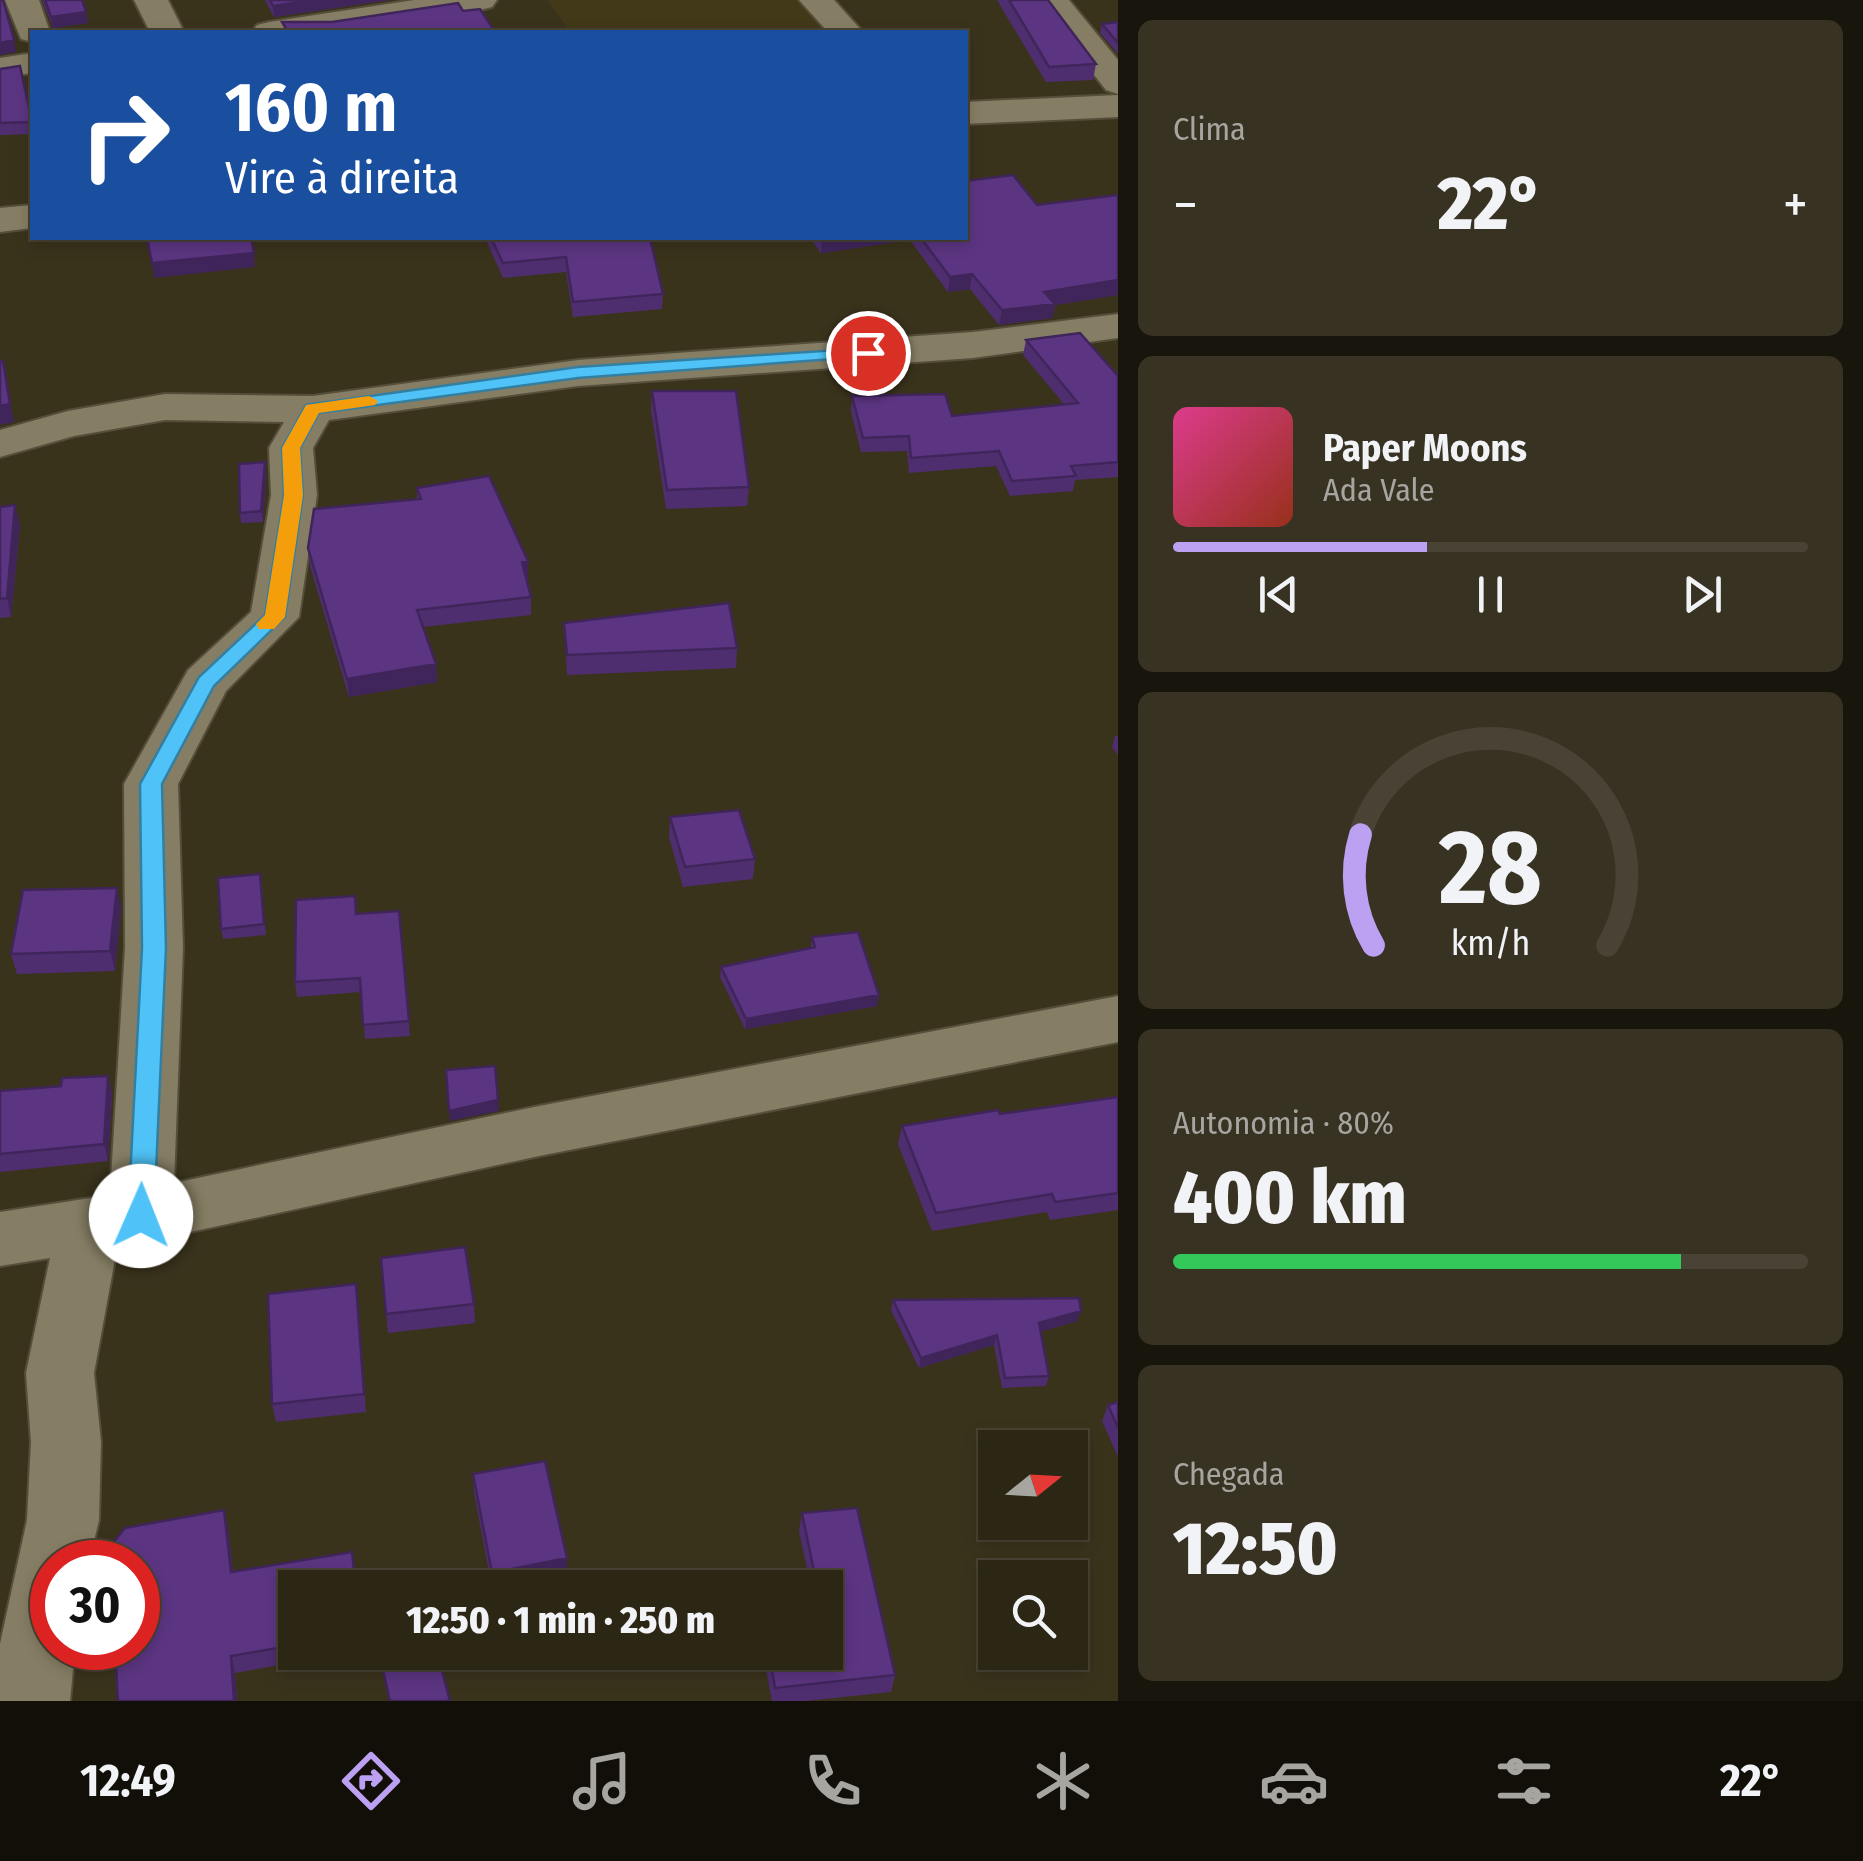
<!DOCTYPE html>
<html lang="pt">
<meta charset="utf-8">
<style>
body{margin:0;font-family:"Fira Sans Condensed",sans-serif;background:#383222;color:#f1f3f6;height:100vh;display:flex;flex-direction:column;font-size:38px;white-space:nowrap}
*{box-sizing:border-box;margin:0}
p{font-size:32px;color:#a6a5a0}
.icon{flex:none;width:55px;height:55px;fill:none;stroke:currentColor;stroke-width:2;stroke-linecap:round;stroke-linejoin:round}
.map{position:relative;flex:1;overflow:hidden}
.side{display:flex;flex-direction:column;gap:20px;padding:20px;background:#18150c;width:745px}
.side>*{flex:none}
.top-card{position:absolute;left:30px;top:30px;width:938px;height:210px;border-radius:0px;box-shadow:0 5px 15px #0003,0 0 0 2px #484334;background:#1a4fa0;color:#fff;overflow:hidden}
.needle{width:65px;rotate:72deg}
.controls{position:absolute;left:978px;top:1430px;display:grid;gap:20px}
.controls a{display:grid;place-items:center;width:110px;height:110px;border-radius:0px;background:#2c2615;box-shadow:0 5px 15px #0003,0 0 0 2px #484334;font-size:50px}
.speed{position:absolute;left:30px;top:1540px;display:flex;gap:20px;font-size:50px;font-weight:700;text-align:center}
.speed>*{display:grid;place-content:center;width:130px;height:130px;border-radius:50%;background:#2c2615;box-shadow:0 5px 15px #0003,0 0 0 2px #484334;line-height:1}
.speed .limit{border:15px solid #d22;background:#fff;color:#111}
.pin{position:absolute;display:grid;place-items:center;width:85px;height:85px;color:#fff;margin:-42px;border:5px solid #fff;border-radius:50%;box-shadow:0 2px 10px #0007}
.me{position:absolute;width:110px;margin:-55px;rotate:1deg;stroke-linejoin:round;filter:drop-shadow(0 0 8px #0008)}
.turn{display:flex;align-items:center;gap:35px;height:210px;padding:0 30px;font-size:45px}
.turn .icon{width:130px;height:130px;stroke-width:2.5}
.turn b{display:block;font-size:70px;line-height:85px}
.big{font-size:75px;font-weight:800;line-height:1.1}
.side .tile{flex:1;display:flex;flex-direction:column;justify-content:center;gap:15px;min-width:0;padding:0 35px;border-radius:15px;background:#383222}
.side .dial{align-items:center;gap:0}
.dial svg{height:260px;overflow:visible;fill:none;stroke:#484334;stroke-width:7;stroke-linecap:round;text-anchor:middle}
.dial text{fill:#f1f3f6;stroke:none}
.song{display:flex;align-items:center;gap:30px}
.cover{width:120px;height:120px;border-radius:15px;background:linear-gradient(135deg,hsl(330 70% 55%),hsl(10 70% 35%))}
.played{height:10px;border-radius:5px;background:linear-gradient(90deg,#bca0f2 40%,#484334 40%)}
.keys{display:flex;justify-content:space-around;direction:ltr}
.heat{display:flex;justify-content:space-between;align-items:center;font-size:55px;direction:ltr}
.charge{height:15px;border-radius:8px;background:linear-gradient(90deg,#34c759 80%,#484334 0)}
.trip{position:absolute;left:278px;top:1570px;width:565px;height:100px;border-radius:0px;background:#2c2615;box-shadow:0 5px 15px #0003,0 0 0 2px #484334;font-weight:800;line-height:100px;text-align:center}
.menu{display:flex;height:160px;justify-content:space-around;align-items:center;background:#120f08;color:#a6a5a0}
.menu .icon{width:70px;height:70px}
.menu .current{color:#bca0f2}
.menu b{font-size:45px;color:#f1f3f6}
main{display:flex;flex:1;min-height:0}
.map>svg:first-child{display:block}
.built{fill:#423919}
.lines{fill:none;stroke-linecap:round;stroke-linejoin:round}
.minor-casing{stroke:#544e3a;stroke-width:4}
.minor{fill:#867e64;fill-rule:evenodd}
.wall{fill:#4f2e70}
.shaded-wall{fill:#40255b}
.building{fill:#5c3582;stroke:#40255b;stroke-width:2.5}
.route{fill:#4fc3f7;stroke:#337fa1;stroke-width:2.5}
.slow{fill:#f59e0b}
</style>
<main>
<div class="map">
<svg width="1118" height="1701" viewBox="0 0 1118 1701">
<rect width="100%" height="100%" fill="#3a331c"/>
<path class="built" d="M 547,0 L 799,0 L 828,32 L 571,32 Z"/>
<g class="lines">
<defs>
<path id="minor" d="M 5,0 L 39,0 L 50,32 L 32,32 L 32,42 L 21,39 Z
M 134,0 L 168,0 L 184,32 L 150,32 Z
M 414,0 L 497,0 L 492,7 L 480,10 L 332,32 L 252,32 L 257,25 L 269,22 Z
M 799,0 L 834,0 L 863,32 L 828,32 Z
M 1035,0 L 1069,0 L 1118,60 L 1118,94 L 1106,90 Z
M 32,53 L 32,73 L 0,78 L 0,58 Z
M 1118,95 L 1118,117 L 965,124 L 965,102 Z
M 32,205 L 32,228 L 0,232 L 0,208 Z
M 1118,314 L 1118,338 L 973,358 L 578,386 L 329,420 L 313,448 L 317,495 L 299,617 L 226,691 L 178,784 L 183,948 L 174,1183 L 539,1106 L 1118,996 L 1118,1042 L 539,1156 L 117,1248 L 94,1373 L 101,1442 L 99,1520 L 89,1562 L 52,1562 L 52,1648 L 75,1648 L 70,1701 L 0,1701 L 0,1644 L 27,1520 L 31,1442 L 26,1373 L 50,1258 L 0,1266 L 0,1212 L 110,1195 L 125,948 L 124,784 L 188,670 L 251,612 L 271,495 L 269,448 L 284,422 L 165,420 L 74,436 L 0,457 L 0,430 L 68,411 L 165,394 L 313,396 L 578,360 L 973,332 Z"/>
</defs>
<use href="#minor" class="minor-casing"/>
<use href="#minor" class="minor"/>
</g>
<path class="wall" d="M 42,0 L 82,0 L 88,23 L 53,28 Z
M 265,0 L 389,0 L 274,17 Z
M 997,0 L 1048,0 L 1096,64 L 1093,80 L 1046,82 Z
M 1118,22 L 1118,54 L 1100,33 L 1102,24 Z
M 0,69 L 32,119 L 32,134 L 0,135 Z
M 1118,195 L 1118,295 L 1055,305 L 1052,318 L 999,325 L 970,289 L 948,292 L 910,240 L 821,253 L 810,238 L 965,238 L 1037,205 Z
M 485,238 L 650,238 L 663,294 L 662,309 L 573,317 L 566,272 L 503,278 Z
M 1026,340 L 1118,376 L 1118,477 L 1075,480 L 1073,491 L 1010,496 L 996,466 L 909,473 L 907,451 L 861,452 L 851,411 L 852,396 L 952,416 L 1064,404 L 1023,355 Z
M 652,391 L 749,487 L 747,506 L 666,509 L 651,410 Z
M 265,462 L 266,472 L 263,522 L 241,523 L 240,513 Z
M 417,488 L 528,561 L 528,579 L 527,579 L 531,597 L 531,615 L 423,627 L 436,664 L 437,682 L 349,697 L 310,566 L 308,548 L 417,499 Z
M 0,507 L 20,524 L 11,617 L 0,618 Z
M 564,623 L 737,648 L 736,668 L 567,675 Z
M 1115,736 L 1118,736 L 1118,755 L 1112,747 Z
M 670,817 L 755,859 L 753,879 L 683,887 L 669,837 Z
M 260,874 L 266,935 L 223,939 L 221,929 Z
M 121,907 L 115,971 L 17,974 L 11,954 Z
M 399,911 L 410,1036 L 365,1039 L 361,992 L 297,997 L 295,982 L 357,914 Z
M 812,937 L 879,995 L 877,1006 L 745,1029 L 720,977 L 721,967 L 811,948 Z
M 108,1076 L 112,1094 L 108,1161 L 0,1172 L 0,1091 L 61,1086 Z
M 1118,1097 L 1118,1210 L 1050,1220 L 1047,1212 L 932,1231 L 898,1144 L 902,1126 Z
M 381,1258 L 474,1304 L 475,1323 L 388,1333 Z
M 893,1300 L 1077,1321 L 1040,1332 L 1049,1376 L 1046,1386 L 1002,1388 L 994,1345 L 919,1368 L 891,1310 Z
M 358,1303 L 366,1412 L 276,1422 L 272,1404 Z
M 1118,1402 L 1118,1457 L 1102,1421 L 1108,1405 Z
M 473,1474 L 567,1576 L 507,1588 L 492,1588 L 474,1492 Z
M 802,1513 L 895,1675 L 891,1692 L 806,1701 L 772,1701 L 763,1652 L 825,1652 L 799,1531 Z
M 228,1528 L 233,1572 L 295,1588 L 295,1652 L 352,1652 L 235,1673 L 237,1701 L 118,1701 Z"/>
<path class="shaded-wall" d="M 312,0 L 389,0 L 274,17 L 273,6 Z
M 86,12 L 88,23 L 53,28 L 51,17 Z
M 14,40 L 16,52 L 0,55 L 0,43 Z
M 822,238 L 910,238 L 910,240 L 821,253 Z
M 254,253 L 255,267 L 154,278 L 152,263 Z
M 972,274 L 970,289 L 948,292 L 950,277 Z
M 1118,280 L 1118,295 L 1055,305 L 1052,318 L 999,325 L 1002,310 L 1044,292 Z
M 3,361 L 14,422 L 0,425 L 0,406 Z
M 265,462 L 266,472 L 263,522 L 261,511 Z
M 15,505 L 20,524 L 11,617 L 7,598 Z
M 528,561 L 528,579 L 523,580 L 522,562 Z
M 436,664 L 437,682 L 349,697 L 347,679 Z
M 117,888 L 121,907 L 115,971 L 110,951 Z
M 879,995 L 877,1006 L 745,1029 L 746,1019 Z
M 108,1076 L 112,1094 L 108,1161 L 104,1144 Z
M 498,1100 L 499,1111 L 450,1121 L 449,1111 Z
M 1081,1311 L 1077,1321 L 1036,1333 L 1039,1323 Z
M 997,1335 L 994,1345 L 919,1368 L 921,1358 Z
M 224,1510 L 228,1528 L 235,1590 L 231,1572 Z
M 567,1558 L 567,1576 L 507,1588 L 493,1588 L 492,1573 Z
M 231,1656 L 235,1673 L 237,1701 L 234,1701 Z"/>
<path class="building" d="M 0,0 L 3,0 L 14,40 L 0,43 Z
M 45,0 L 82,0 L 86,12 L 51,17 Z
M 270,0 L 312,0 L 273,6 Z
M 1009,0 L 1048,0 L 1096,64 L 1049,67 Z
M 458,3 L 463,11 L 480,9 L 495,32 L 288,32 L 282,22 L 332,22 Z
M 1118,22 L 1118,43 L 1102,24 Z
M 20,66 L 32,122 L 0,123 L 0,69 Z
M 1013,175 L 1037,205 L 1118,195 L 1118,280 L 1044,292 L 1055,304 L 1002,310 L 972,274 L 950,277 L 921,238 L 965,238 L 965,181 Z
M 147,238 L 251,238 L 254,253 L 152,263 Z
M 491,238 L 650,238 L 663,294 L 573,302 L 566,257 L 503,263 Z
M 1080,333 L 1118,376 L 1118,462 L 1071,466 L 1076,476 L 1012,481 L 999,451 L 911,458 L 909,436 L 863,438 L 852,396 L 945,394 L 952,416 L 1078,403 L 1026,340 Z
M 0,361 L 3,361 L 10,404 L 0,406 Z
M 652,391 L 736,391 L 749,487 L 667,490 Z
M 265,462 L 261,511 L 240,513 L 239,464 Z
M 489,476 L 528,561 L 522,562 L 531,597 L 417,610 L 436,664 L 347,679 L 308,548 L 314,509 L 421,499 L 417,488 Z
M 15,505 L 7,598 L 0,599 L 0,507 Z
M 729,603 L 737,648 L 567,655 L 564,623 Z
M 739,810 L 755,859 L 685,867 L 670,817 Z
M 260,874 L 264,924 L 221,929 L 218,878 Z
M 117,888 L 110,951 L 11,954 L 23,890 Z
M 355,896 L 356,914 L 399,911 L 409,1021 L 363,1025 L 360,978 L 295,982 L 296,900 Z
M 858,932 L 879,995 L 746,1019 L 721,967 L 815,947 L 812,937 Z
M 495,1066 L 498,1100 L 449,1111 L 446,1070 Z
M 108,1076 L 104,1144 L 0,1154 L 0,1091 L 61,1086 L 62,1078 Z
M 1118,1097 L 1118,1193 L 1055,1202 L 1052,1194 L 936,1213 L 902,1126 L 998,1110 L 1000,1114 Z
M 465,1247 L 474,1304 L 386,1314 L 381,1258 Z
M 356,1284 L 364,1394 L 272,1404 L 268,1294 Z
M 1079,1298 L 1081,1311 L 1039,1323 L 1049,1376 L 1005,1378 L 997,1335 L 921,1358 L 893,1300 Z
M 1118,1402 L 1118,1428 L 1108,1405 Z
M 545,1461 L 567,1558 L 492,1573 L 473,1474 Z
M 857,1508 L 895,1675 L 775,1688 L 769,1652 L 825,1652 L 825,1588 L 757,1587 L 816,1581 L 802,1513 Z
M 224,1510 L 231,1572 L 352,1552 L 356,1588 L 295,1588 L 295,1645 L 231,1656 L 234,1701 L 118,1701 L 115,1648 L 138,1648 L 138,1562 L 109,1562 L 108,1549 L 125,1528 Z
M 379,1652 L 437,1652 L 450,1701 L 390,1701 Z"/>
<path class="route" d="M 868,348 L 877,353 L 874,356 L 578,378 L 319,413 L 300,448 L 303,495 L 285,617 L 214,686 L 162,784 L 166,948 L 154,1216 L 150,1224 L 132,1224 L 128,1216 L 142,948 L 140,784 L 199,677 L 265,615 L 284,495 L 282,448 L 306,405 L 578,367 Z"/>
<path class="slow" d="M 369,396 L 378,401 L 375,405 L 319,413 L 300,448 L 303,495 L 285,617 L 274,629 L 259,629 L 256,624 L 265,615 L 284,495 L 282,448 L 306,405 Z"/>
</svg>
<div class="controls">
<a><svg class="needle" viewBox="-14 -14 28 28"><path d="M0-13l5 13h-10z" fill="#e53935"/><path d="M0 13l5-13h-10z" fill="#a6a5a0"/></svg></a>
<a><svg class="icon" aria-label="search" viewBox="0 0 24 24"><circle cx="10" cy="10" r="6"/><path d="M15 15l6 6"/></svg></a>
</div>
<div class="speed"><div class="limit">30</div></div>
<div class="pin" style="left:868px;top:353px;background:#d93025"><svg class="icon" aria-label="arrive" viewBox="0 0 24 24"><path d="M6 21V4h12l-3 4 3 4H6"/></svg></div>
<svg class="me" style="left:141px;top:1216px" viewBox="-20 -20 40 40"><circle r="19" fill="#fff"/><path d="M0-13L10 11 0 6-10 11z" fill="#4fc3f7"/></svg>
<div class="trip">12:50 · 1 min · 250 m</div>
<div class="top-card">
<div class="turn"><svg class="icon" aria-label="right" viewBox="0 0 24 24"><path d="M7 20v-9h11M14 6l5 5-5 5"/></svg><div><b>160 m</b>Vire à direita</div></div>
</div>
</div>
<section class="side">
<div class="tile"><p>Clima</p>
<div class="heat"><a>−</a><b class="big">22°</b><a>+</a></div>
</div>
<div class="tile">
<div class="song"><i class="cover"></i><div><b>Paper Moons</b><p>Ada Vale</p></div></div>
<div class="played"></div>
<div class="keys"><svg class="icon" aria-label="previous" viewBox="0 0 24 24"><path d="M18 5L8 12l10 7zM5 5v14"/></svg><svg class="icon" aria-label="pause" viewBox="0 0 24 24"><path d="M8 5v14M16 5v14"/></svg><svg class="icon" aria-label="next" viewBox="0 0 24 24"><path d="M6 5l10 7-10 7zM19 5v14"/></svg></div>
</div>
<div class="tile dial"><svg viewBox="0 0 100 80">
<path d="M14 69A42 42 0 1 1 86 69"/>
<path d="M14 69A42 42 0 0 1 10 35" stroke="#bca0f2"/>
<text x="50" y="56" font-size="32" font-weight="700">28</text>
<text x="50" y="72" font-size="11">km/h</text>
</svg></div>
<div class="tile"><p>Autonomia · 80%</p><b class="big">400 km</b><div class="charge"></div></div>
<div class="tile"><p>Chegada</p><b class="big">12:50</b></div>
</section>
</main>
<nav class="menu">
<b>12:49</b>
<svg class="icon current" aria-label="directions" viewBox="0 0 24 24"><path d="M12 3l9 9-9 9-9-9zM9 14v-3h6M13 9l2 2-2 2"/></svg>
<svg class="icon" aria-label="music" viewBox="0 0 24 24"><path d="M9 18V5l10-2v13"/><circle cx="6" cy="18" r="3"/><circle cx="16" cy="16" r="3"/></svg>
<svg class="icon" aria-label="phone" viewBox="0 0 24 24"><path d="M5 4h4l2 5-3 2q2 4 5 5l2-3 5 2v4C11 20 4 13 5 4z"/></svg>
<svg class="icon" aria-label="climate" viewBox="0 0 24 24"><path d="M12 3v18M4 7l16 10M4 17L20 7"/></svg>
<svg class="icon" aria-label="car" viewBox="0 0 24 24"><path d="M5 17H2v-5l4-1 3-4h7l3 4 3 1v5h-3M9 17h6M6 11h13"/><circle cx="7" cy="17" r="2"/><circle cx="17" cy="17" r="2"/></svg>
<svg class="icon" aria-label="filters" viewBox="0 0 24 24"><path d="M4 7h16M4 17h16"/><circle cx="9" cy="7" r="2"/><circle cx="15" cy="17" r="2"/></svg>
<b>22°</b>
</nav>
